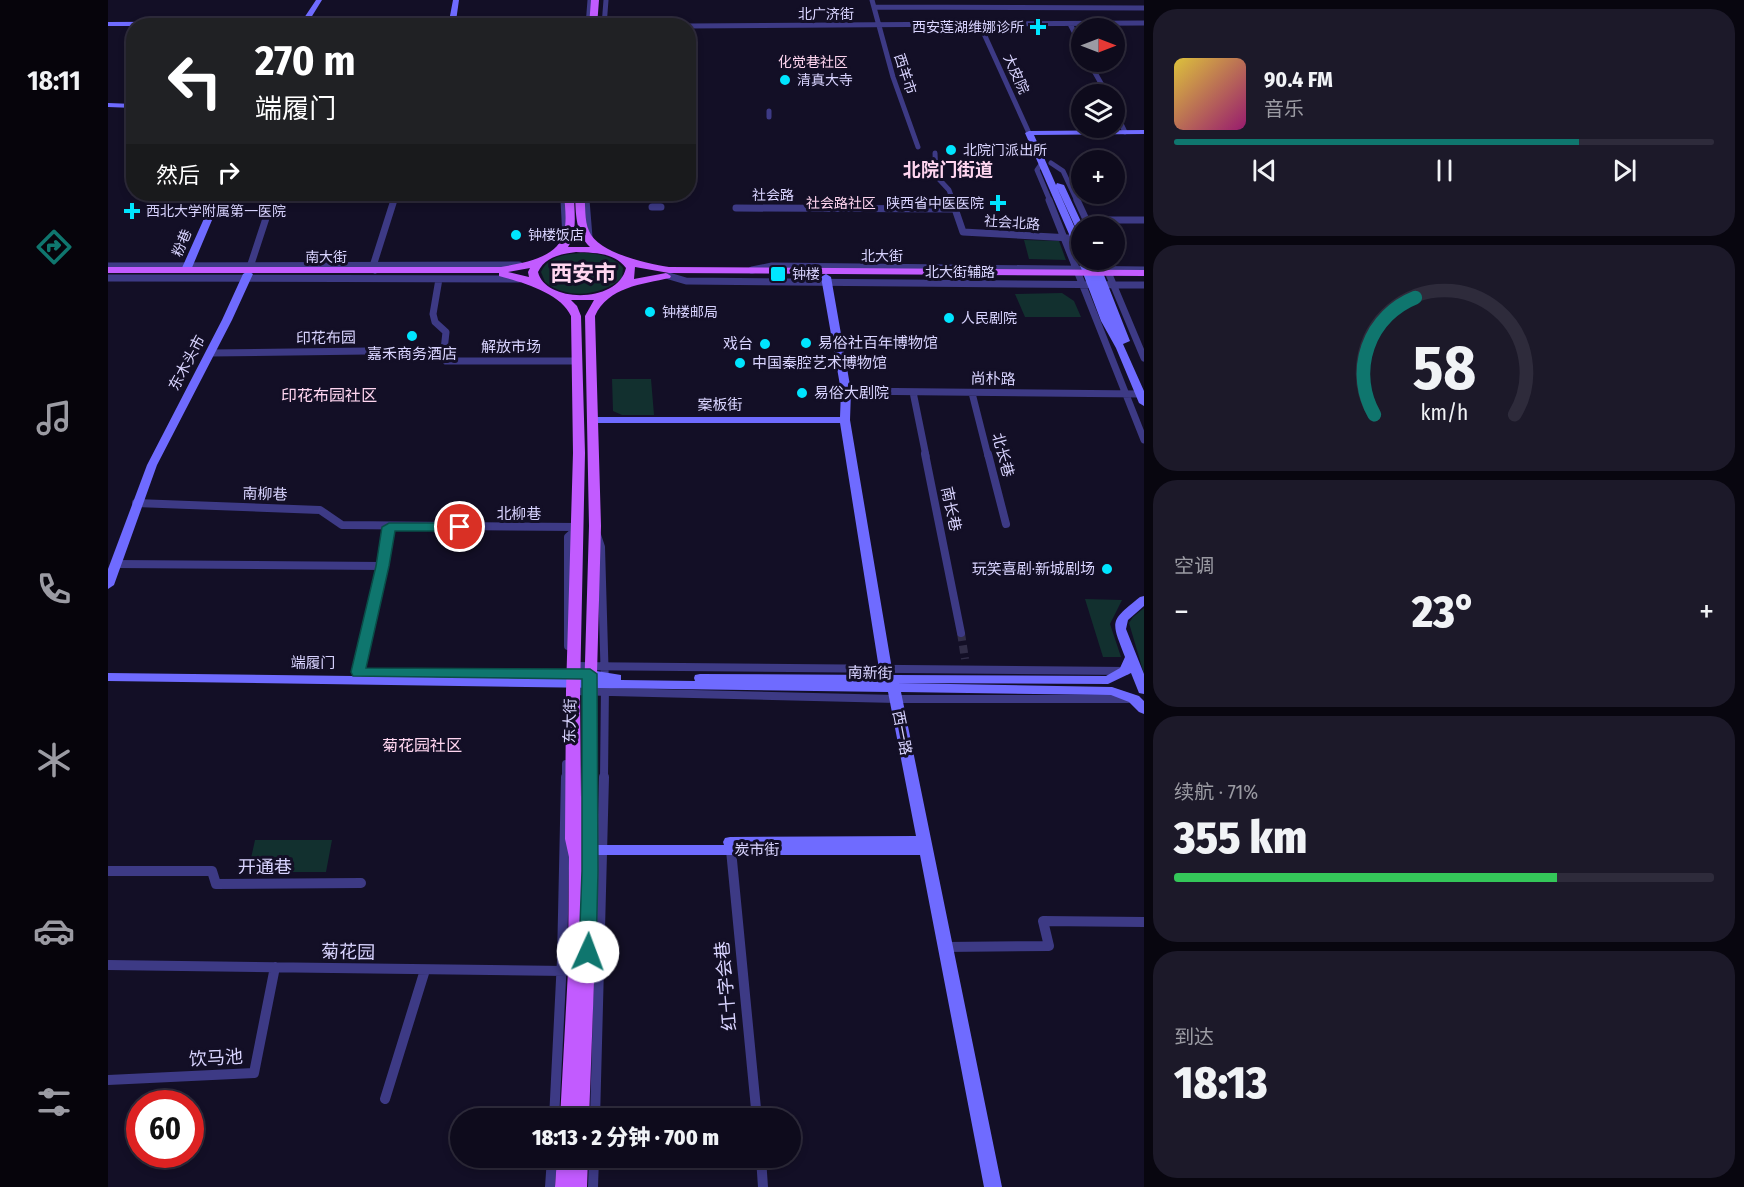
<!DOCTYPE html>
<html lang="zh">
<meta charset="utf-8">
<style>
body{margin:0;font-family:"Fira Sans Condensed","Noto Sans SC",sans-serif;background:#1c1929;color:#f1f3f6;height:100vh;display:flex;flex-direction:column;font-size:22px;white-space:nowrap}
*{box-sizing:border-box;margin:0}
p{font-size:20px;color:#9b9ba3}
.icon{flex:none;width:33px;height:33px;fill:none;stroke:currentColor;stroke-width:2;stroke-linecap:round;stroke-linejoin:round}
.map{position:relative;flex:1;overflow:hidden}
.panel{display:flex;flex-direction:column;gap:9px;padding:9px;background:#08060f;width:600px}
.panel>*{flex:none}
.top-card{position:absolute;left:18px;top:18px;width:570px;height:183px;border-radius:24px;box-shadow:0 3px 9px #0003,0 0 0 2px #2e2b3b;background:#202124;color:#fff;overflow:hidden}
.needle{width:39px;rotate:90deg}
.fabs{position:absolute;left:963px;top:18px;display:grid;gap:12px}
.fabs a{display:grid;place-items:center;width:54px;height:54px;border-radius:50%;background:#0e0b1c;box-shadow:0 3px 9px #0003,0 0 0 2px #2e2b3b;font-size:30px}
.speed{position:absolute;left:18px;top:1090px;display:flex;gap:12px;font-size:30px;font-weight:700;text-align:center}
.speed>*{display:grid;place-content:center;width:78px;height:78px;border-radius:50%;background:#0e0b1c;box-shadow:0 3px 9px #0003,0 0 0 2px #2e2b3b;line-height:1}
.speed .limit{border:9px solid #d22;background:#fff;color:#111}
.pin{position:absolute;display:grid;place-items:center;width:51px;height:51px;color:#fff;margin:-26px;border:3px solid #fff;border-radius:50%;box-shadow:0 2px 6px #0007}
.me{position:absolute;width:66px;margin:-33px;rotate:2deg;stroke-linejoin:round;filter:drop-shadow(0 0 4px #0008)}
.turn{display:flex;align-items:center;gap:21px;height:126px;padding:0 30px;font-size:27px}
.turn .icon{width:78px;height:78px;stroke-width:2.5}
.turn b{display:block;font-size:42px;line-height:51px}
.then{display:flex;align-items:center;height:57px;padding:0 30px;background:#0003;gap:12px;font-size:22px}
.big{font-size:45px;font-weight:800;line-height:1.1}
.panel .widget{flex:1;display:flex;flex-direction:column;justify-content:center;gap:9px;min-width:0;padding:0 21px;border-radius:24px;background:#1c1929}
.panel .dial{align-items:center;gap:0}
.dial svg{height:156px;overflow:visible;fill:none;stroke:#2e2b3b;stroke-width:7;stroke-linecap:round;text-anchor:middle}
.dial text{fill:#f1f3f6;stroke:none}
.song{display:flex;align-items:center;gap:18px}
.cover{width:72px;height:72px;border-radius:9px;background:linear-gradient(135deg,hsl(50 70% 55%),hsl(320 70% 35%))}
.played{height:6px;border-radius:3px;background:linear-gradient(90deg,#0f766e 75%,#2e2b3b 75%)}
.keys{display:flex;justify-content:space-around;direction:ltr}
.heat{display:flex;justify-content:space-between;align-items:center;font-size:33px;direction:ltr}
.charge{height:9px;border-radius:4px;background:linear-gradient(90deg,#34c759 71%,#2e2b3b 0)}
.trip{position:absolute;left:342px;top:1108px;width:351px;height:60px;border-radius:30px;background:#0e0b1c;box-shadow:0 3px 9px #0003,0 0 0 2px #2e2b3b;font-weight:800;line-height:60px;text-align:center}
main{display:flex;flex:1;min-height:0}
.tabs{display:flex;flex-direction:column;width:108px;justify-content:space-around;align-items:center;background:#06040b;color:#9b9ba3}
.tabs .icon{width:42px;height:42px}
.tabs .on{color:#0f766e}
.tabs b{font-size:27px;color:#f1f3f6}
.map>svg:first-child{display:block}
.green{fill:#12302f}
.lines{fill:none;stroke-linecap:round;stroke-linejoin:round}
.street-tunnel{stroke:#312d47;stroke-width:8;stroke-dasharray:8 4.5;stroke-linecap:butt}
.street-far3{stroke:#3d3a85;stroke-width:5}
.street-far2{stroke:#3d3a85;stroke-width:7}
.street-far1{stroke:#3d3a85;stroke-width:8}
.street{stroke:#3d3a85;stroke-width:10}
.secondary{fill:#6f6bff;fill-rule:evenodd}
.primary{fill:#c25bff;fill-rule:evenodd}
.route{fill:#0f766e;stroke:#0a4d48;stroke-width:1.5}
.poi-dot{fill:#00e5ff;stroke:#130f26;stroke-width:2}
.labels{text-anchor:middle;dominant-baseline:central;stroke-width:6;stroke-linejoin:round;paint-order:stroke}
.far-street-label{font-size:14px;fill:#d9d4ff;stroke:#130f26}
.far-poi-label{font-size:14px;fill:#d9d4ff;stroke:#130f26;text-anchor:start}
.far-neighbourhood-label{font-size:14px;fill:#ffd6f0;stroke:#130f26}
.street-label{font-size:15px;fill:#d9d4ff;stroke:#130f26}
.poi-label{font-size:15px;fill:#d9d4ff;stroke:#130f26;text-anchor:start}
.neighbourhood-label{font-size:16px;fill:#ffd6f0;stroke:#130f26}
.far-district-label{font-size:18px;font-weight:bold;fill:#ffd6f0;stroke:#130f26}
.near-street-label{font-size:18px;fill:#d9d4ff;stroke:#130f26}
.far-town-label{font-size:22px;font-weight:bold;fill:#ffd6f0;stroke:#130f26}
</style>
<main>
<nav class="tabs">
<b>18:11</b>
<svg class="icon on" aria-label="directions" viewBox="0 0 24 24"><path d="M12 3l9 9-9 9-9-9zM9 14v-3h6M13 9l2 2-2 2"/></svg>
<svg class="icon" aria-label="music" viewBox="0 0 24 24"><path d="M9 18V5l10-2v13"/><circle cx="6" cy="18" r="3"/><circle cx="16" cy="16" r="3"/></svg>
<svg class="icon" aria-label="phone" viewBox="0 0 24 24"><path d="M5 4h4l2 5-3 2q2 4 5 5l2-3 5 2v4C11 20 4 13 5 4z"/></svg>
<svg class="icon" aria-label="climate" viewBox="0 0 24 24"><path d="M12 3v18M4 7l16 10M4 17L20 7"/></svg>
<svg class="icon" aria-label="car" viewBox="0 0 24 24"><path d="M5 17H2v-5l4-1 3-4h7l3 4 3 1v5h-3M9 17h6M6 11h13"/><circle cx="7" cy="17" r="2"/><circle cx="17" cy="17" r="2"/></svg>
<svg class="icon" aria-label="filters" viewBox="0 0 24 24"><path d="M4 7h16M4 17h16"/><circle cx="9" cy="7" r="2"/><circle cx="15" cy="17" r="2"/></svg>
</nav>
<div class="map">
<svg width="1036" height="1187" viewBox="0 0 1036 1187">
<rect width="100%" height="100%" fill="#130f26"/>
<path class="green" d="M 916,240 L 951,241 L 958,260 L 921,259 Z
M 472,253 C 487,253 505,255 515,268 L 514,278 C 494,296 459,300 437,282 L 433,272 C 439,257 457,254 472,253 Z
M 954,293 L 966,301 L 973,317 L 917,317 L 907,294 Z
M 504,379 L 543,379 L 546,415 L 514,415 L 505,411 Z
M 977,599 L 1014,600 L 1002,624 L 1013,657 L 995,657 Z
M 1036,608 L 1036,674 L 1021,623 L 1025,617 Z
M 147,840 L 224,840 L 218,872 L 140,872 Z"/>
<g class="lines">
<path class="street-tunnel" d="M 853,633 L 857,659"/>
<path class="street-far3" d="M 764,0 L 785,77 L 810,147
M 766,7 L 1036,8
M 962,24 L 974,47
M 872,25 L 921,133
M 480,26 L 482,0
M 496,26 L 498,0
M 580,26 L 1036,23
M 981,62 L 999,94
M 1006,109 L 1017,132
M 661,111 L 661,117
M 827,153 L 828,176 L 841,190 L 845,201
M 934,163 L 929,170 L 942,201
M 943,163 L 955,171 L 969,201
M 456,194 L 456,201
M 478,194 L 479,201
M 164,201 L 166,194
M 286,201 L 288,194"/>
<path class="street-far2" d="M 456,200 L 458,238
M 478,200 L 481,237
M 844,200 L 855,232 L 963,238
M 941,200 L 1036,440
M 969,200 L 981,226
M 544,207 L 553,207
M 628,208 L 847,209
M 978,220 L 1036,220
M 995,260 L 1036,358
M 0,266 L 411,265
M 141,270 L 164,200
M 267,270 L 265,266 L 286,200
M 644,270 L 664,266 L 1036,270
M 561,276 L 578,281 L 1036,285
M 0,278 L 411,279
M 331,279 L 325,314 L 327,322 L 338,332 L 336,350 L 338,361 L 468,361
M 102,353 L 336,350
M 738,391 L 1032,394
M 805,392 L 818,456
M 864,393 L 880,456"/>
<path class="street-far1" d="M 817,454 L 853,633
M 880,454 L 898,524
M 28,503 L 212,510 L 234,525 L 470,527
M 489,535 L 493,547 L 497,685 L 496,778
M 7,564 L 275,566
M 460,646 L 460,537 L 470,528
M 464,666 L 1018,671
M 249,679 L 275,566 L 281,527
M 463,691 L 788,699 L 1023,699
M 458,778 L 458,764"/>
<path class="street" d="M 623,850 L 649,1119
M 0,871 L 104,871 L 108,884 L 253,883
M 836,947 L 941,946 L 935,921 L 1036,922
M 0,965 L 458,971
M 0,1080 L 146,1073 L 167,967
M 277,1099 L 317,970
M 446,1119 L 454,960 L 458,777
M 487,1119 L 496,777
M 653,1158 L 655,1187
M 442,1187 L 444,1158
M 485,1187 L 486,1158"/>
<path class="secondary" d="M 208,0 L 214,0 L 201,21 L 341,21 L 345,0 L 351,0 L 348,21 L 443,21 L 449,23 L 496,26 L 0,26 L 0,22 L 194,21 Z
M 0,103 L 26,104 L 26,108 L 0,107 Z
M 1036,130 L 1036,134 L 926,135 L 974,244 L 974,258 L 971,257 L 917,133 L 921,131 Z
M 949,183 L 956,185 L 975,226 L 974,226 L 974,236 L 970,233 L 948,185 Z
M 107,194 L 115,194 L 83,270 L 78,273 L 75,272 L 73,270 Z
M 972,258 L 980,260 L 1008,330 L 980,260 L 990,260 L 1022,341 L 1015,344 L 1036,391 L 1036,406 L 1031,403 L 1008,348 L 993,321 L 970,260 Z
M 140,271 L 145,274 L 124,320 L 49,465 L 6,585 L 0,589 L 0,569 L 39,465 L 114,320 L 135,274 Z
M 718,274 L 723,277 L 743,391 L 742,420 L 785,675 L 998,676 L 1012,668 L 1017,657 C 1003,620 1001,622 1032,597 L 1036,596 L 1036,606 L 1020,620 L 1018,629 L 1036,674 L 1036,694 L 1031,693 L 1023,673 L 1000,684 L 788,683 L 1004,687 L 1031,696 L 1036,701 L 1036,714 L 1031,712 L 1021,702 L 1003,695 L 793,692 L 894,1187 L 876,1187 L 812,855 L 480,855 L 475,854 L 473,850 L 475,846 L 480,845 L 616,845 L 615,842 L 617,838 L 622,837 L 808,836 L 780,692 L 0,681 L 0,673 L 489,679 L 336,676 L 334,673 L 336,670 L 340,669 L 482,670 L 513,675 L 513,680 L 587,681 L 586,678 L 587,675 L 592,674 L 772,675 L 732,423 L 486,423 L 481,420 L 486,417 L 732,417 L 733,391 L 713,277 Z"/>
<path class="primary" d="M 483,0 L 491,0 L 489,26 L 481,26 Z
M 456,194 L 466,194 C 466,213 470,231 460,247 L 482,247 C 467,232 468,214 467,194 L 476,194 C 478,206 476,220 481,231 C 490,253 540,264 561,267 L 1036,270 L 1036,276 L 561,273 L 527,267 L 526,279 L 558,273 L 563,276 L 562,278 C 534,284 500,287 487,316 L 493,526 L 489,674 L 488,850 L 490,871 L 481,1119 L 452,1119 L 460,971 L 461,857 L 457,839 L 458,691 L 465,453 L 463,316 C 453,293 414,282 391,276 L 391,273 L 0,273 L 0,267 L 393,267 C 415,263 451,258 456,232 C 459,220 457,207 456,194 ZM 468,252 C 486,253 506,252 518,268 C 510,304 437,303 430,272 C 437,257 453,254 468,252 ZM 422,268 L 420,272 L 421,277 L 400,272 ZM 463,300 L 486,300 L 477,316 L 481,526 L 473,799 L 472,691 L 477,453 L 473,316 L 469,306 Z
M 449,1158 L 480,1158 L 479,1187 L 447,1187 Z"/>
</g>
<path class="route" d="M 281,523 L 352,523 L 358,527 L 352,531 L 287,531 L 281,566 L 258,668 L 482,669 L 489,674 L 490,871 L 488,952 L 486,957 L 480,959 L 474,957 L 471,952 L 474,871 L 474,679 L 245,676 L 243,672 L 268,566 L 274,527 Z"/>
<g class="poi-dot">
<path d="M927 18h6v6h6v6h-6v6h-6v-6h-6v-6h6z"/>
<circle cx="677" cy="80" r="6"/>
<circle cx="843" cy="150" r="6"/>
<path d="M887 194h6v6h6v6h-6v6h-6v-6h-6v-6h6z"/>
<path d="M21 202h6v6h6v6h-6v6h-6v-6h-6v-6h6z"/>
<circle cx="408" cy="235" r="6"/>
<rect x="662" y="266" width="16" height="16" rx="3"/>
<circle cx="542" cy="312" r="6"/>
<circle cx="841" cy="318" r="6"/>
<circle cx="304" cy="336" r="6"/>
<circle cx="698" cy="343" r="6"/>
<circle cx="657" cy="344" r="6"/>
<circle cx="632" cy="363" r="6"/>
<circle cx="694" cy="393" r="6"/>
<circle cx="999" cy="569" r="6"/>
</g>
<g class="labels">
<g class="far-street-label">
<text x="718" y="14">北广济街</text>
<text transform="translate(797 74) rotate(72)">西羊市</text>
<text transform="translate(908 74) rotate(66)">大皮院</text>
<text x="665" y="195">社会路</text>
<text transform="translate(904 223) rotate(4)">社会北路</text>
<text transform="translate(74 243) rotate(-67)">粉巷</text>
<text x="774" y="256">北大街</text>
<text x="218" y="257">南大街</text>
<text x="852" y="272">北大街辅路</text>
</g>
<g class="far-poi-label">
<text x="916" y="27" text-anchor="end">西安莲湖维娜诊所</text>
<text x="689" y="80">清真大寺</text>
<text x="855" y="150">北院门派出所</text>
<text x="876" y="203" text-anchor="end">陕西省中医医院</text>
<text x="38" y="211">西北大学附属第一医院</text>
<text x="420" y="235">钟楼饭店</text>
<text x="684" y="274">钟楼</text>
<text x="554" y="312">钟楼邮局</text>
<text x="853" y="318">人民剧院</text>
</g>
<g class="far-neighbourhood-label">
<text x="705" y="62">化觉巷社区</text>
<text x="733" y="203">社会路社区</text>
</g>
<g class="street-label">
<text transform="translate(218 338) rotate(-1)">印花布园</text>
<text x="403" y="347">解放市场</text>
<text transform="translate(79 363) rotate(-62)">东木头市</text>
<text transform="translate(885 379) rotate(1)">尚朴路</text>
<text x="612" y="405">案板街</text>
<text transform="translate(895 455) rotate(75)">北长巷</text>
<text transform="translate(157 494) rotate(2)">南柳巷</text>
<text transform="translate(843 509) rotate(78)">南长巷</text>
<text x="411" y="514">北柳巷</text>
<text x="205" y="663">端履门</text>
<text transform="translate(762 673) rotate(1)">南新街</text>
<text transform="translate(462 721) rotate(-89)">东大街</text>
<text transform="translate(794 733) rotate(79)">西一路</text>
<text x="649" y="850">炭市街</text>
</g>
<g class="poi-label">
<text x="710" y="343">易俗社百年博物馆</text>
<text x="645" y="344" text-anchor="end">戏台</text>
<text x="304" y="354" text-anchor="middle">嘉禾商务酒店</text>
<text x="644" y="363">中国秦腔艺术博物馆</text>
<text x="706" y="393">易俗大剧院</text>
<text x="987" y="569" text-anchor="end">玩笑喜剧·新城剧场</text>
</g>
<g class="neighbourhood-label">
<text x="221" y="395">印花布园社区</text>
<text x="314" y="745">菊花园社区</text>
</g>
<g class="far-district-label">
<text x="840" y="170">北院门街道</text>
</g>
<g class="near-street-label">
<text x="157" y="867">开通巷</text>
<text transform="translate(240 952) rotate(1)">菊花园</text>
<text transform="translate(618 986) rotate(-95)">红十字会巷</text>
<text transform="translate(108 1058) rotate(-3)">饮马池</text>
</g>
<g class="far-town-label">
<text x="475" y="273">西安市</text>
</g>
</g>
</svg>
<div class="fabs">
<a><svg class="needle" viewBox="-14 -14 28 28"><path d="M0-13l5 13h-10z" fill="#e53935"/><path d="M0 13l5-13h-10z" fill="#9b9ba3"/></svg></a>
<a><svg class="icon" aria-label="layers" viewBox="0 0 24 24"><path d="M12 4l9 5-9 5-9-5zM3 14l9 5 9-5"/></svg></a>
<a>+</a>
<a>−</a>
</div>
<div class="speed"><div class="limit">60</div></div>
<div class="pin" style="left:352px;top:527px;background:#d93025"><svg class="icon" aria-label="arrive" viewBox="0 0 24 24"><path d="M6 21V4h12l-3 4 3 4H6"/></svg></div>
<svg class="me" style="left:480px;top:952px" viewBox="-20 -20 40 40"><circle r="19" fill="#fff"/><path d="M0-13L10 11 0 6-10 11z" fill="#0f766e"/></svg>
<div class="trip">18:13 · 2 分钟 · 700 m</div>
<div class="top-card">
<div class="turn"><svg class="icon" aria-label="left" viewBox="0 0 24 24"><path d="M17 20v-9H6M10 6l-5 5 5 5"/></svg><div><b>270 m</b>端履门</div></div>
<div class="then">然后<svg class="icon" aria-label="right" viewBox="0 0 24 24"><path d="M7 20v-9h11M14 6l5 5-5 5"/></svg></div>
</div>
</div>
<section class="panel">
<div class="widget">
<div class="song"><i class="cover"></i><div><b>90.4 FM</b><p>音乐</p></div></div>
<div class="played"></div>
<div class="keys"><svg class="icon" aria-label="previous" viewBox="0 0 24 24"><path d="M18 5L8 12l10 7zM5 5v14"/></svg><svg class="icon" aria-label="pause" viewBox="0 0 24 24"><path d="M8 5v14M16 5v14"/></svg><svg class="icon" aria-label="next" viewBox="0 0 24 24"><path d="M6 5l10 7-10 7zM19 5v14"/></svg></div>
</div>
<div class="widget dial"><svg viewBox="0 0 100 80">
<path d="M14 69A42 42 0 1 1 86 69"/>
<path d="M14 69A42 42 0 0 1 35 9" stroke="#0f766e"/>
<text x="50" y="56" font-size="32" font-weight="700">58</text>
<text x="50" y="72" font-size="11">km/h</text>
</svg></div>
<div class="widget"><p>空调</p>
<div class="heat"><a>−</a><b class="big">23°</b><a>+</a></div>
</div>
<div class="widget"><p>续航 · 71%</p><b class="big">355 km</b><div class="charge"></div></div>
<div class="widget"><p>到达</p><b class="big">18:13</b></div>
</section>
</main>
